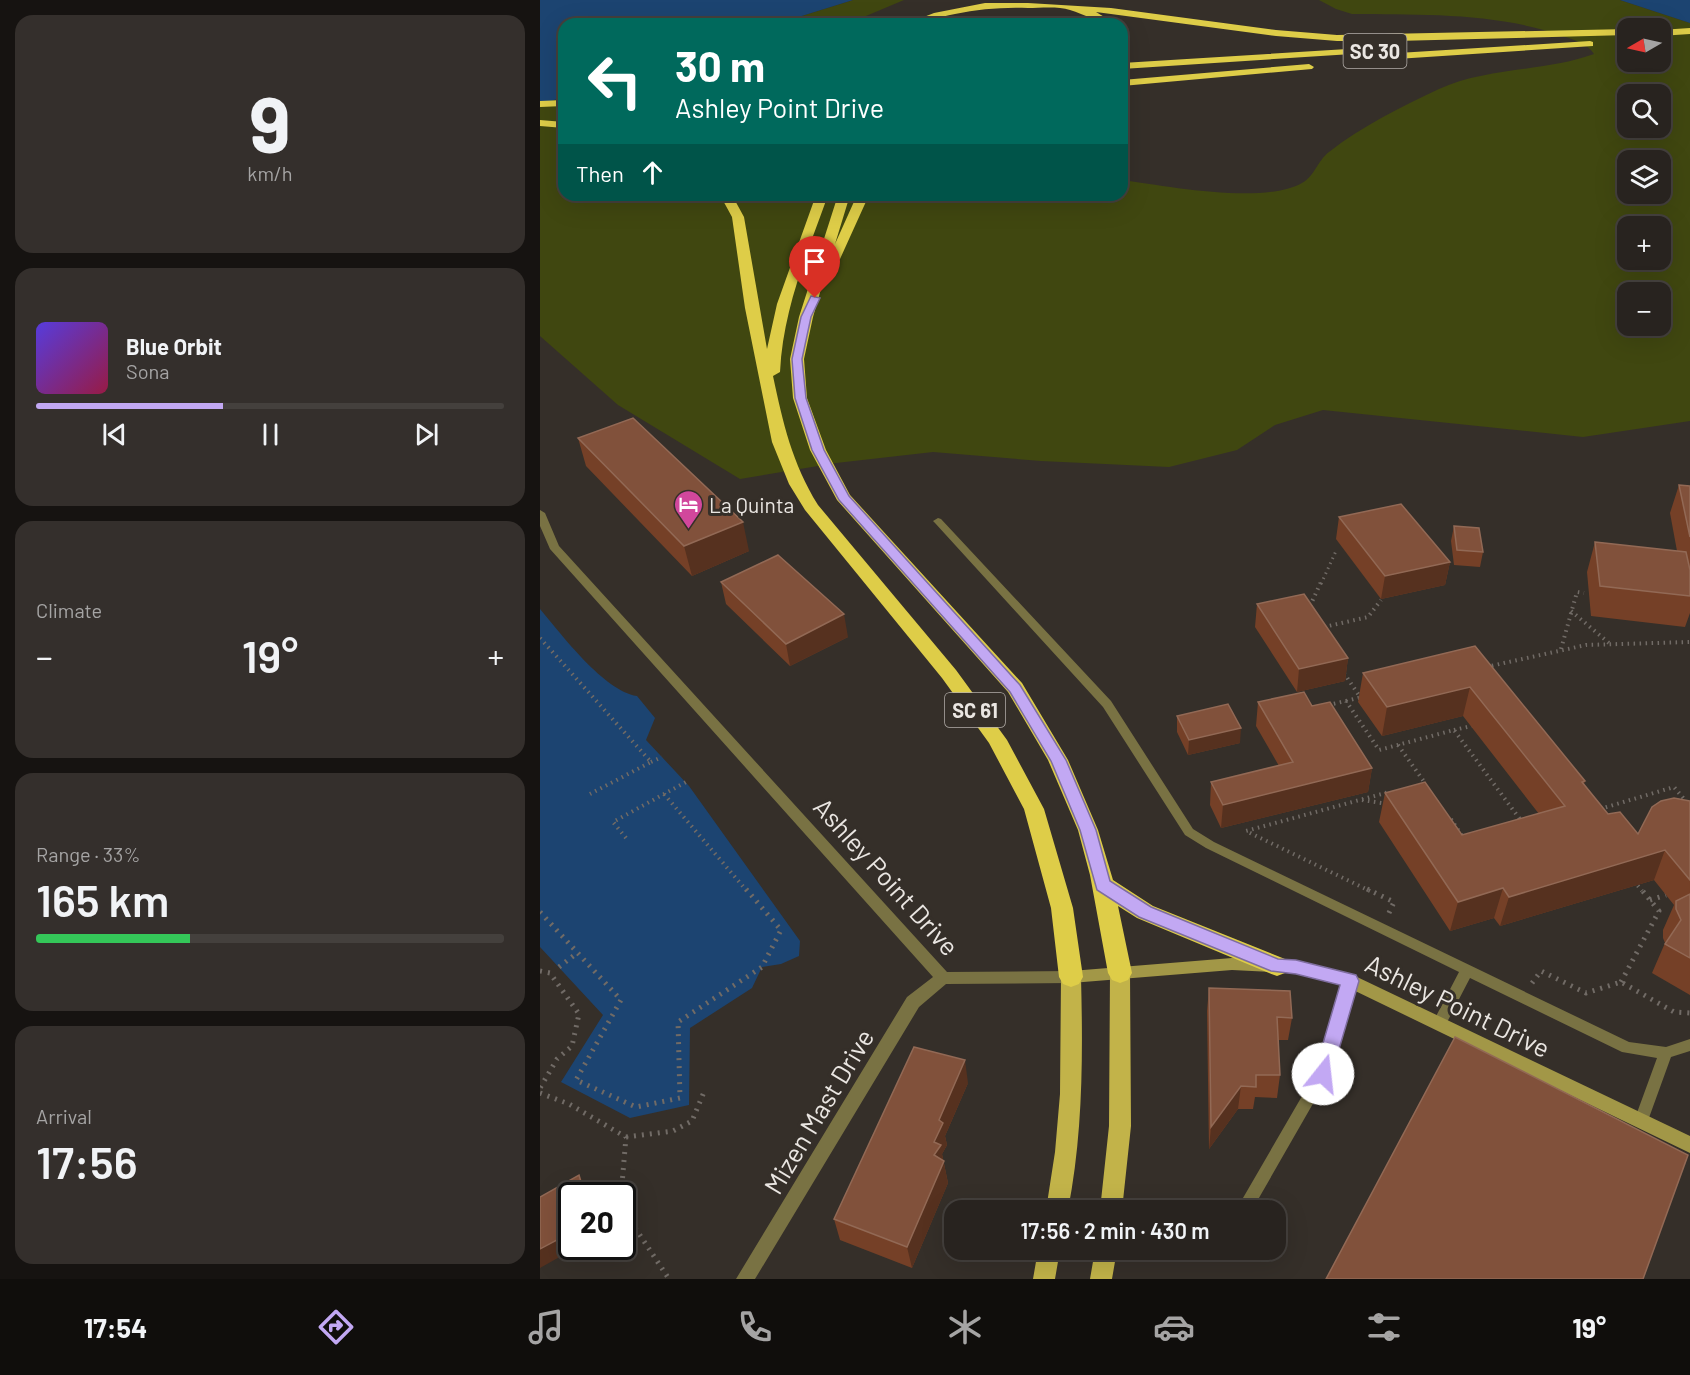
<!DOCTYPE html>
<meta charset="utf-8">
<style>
body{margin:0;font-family:Barlow,sans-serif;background:#342f2c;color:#f1f3f6;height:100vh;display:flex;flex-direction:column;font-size:22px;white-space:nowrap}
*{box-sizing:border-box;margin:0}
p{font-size:20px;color:#a5a4a4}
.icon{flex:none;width:33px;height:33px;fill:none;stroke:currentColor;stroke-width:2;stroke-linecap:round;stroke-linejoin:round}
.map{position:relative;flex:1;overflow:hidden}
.panel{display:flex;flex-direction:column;gap:15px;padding:15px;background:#161311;width:540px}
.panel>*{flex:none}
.top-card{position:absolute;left:18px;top:18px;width:570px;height:183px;border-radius:18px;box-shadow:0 6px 24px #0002,0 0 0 2px #44403d;background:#00695c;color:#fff;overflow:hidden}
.needle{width:39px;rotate:261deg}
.fabs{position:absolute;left:1077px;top:18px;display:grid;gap:12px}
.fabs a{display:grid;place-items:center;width:54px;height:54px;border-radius:12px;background:#28231f;box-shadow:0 6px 24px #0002,0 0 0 2px #44403d;font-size:30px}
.speed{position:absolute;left:18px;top:1182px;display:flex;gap:12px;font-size:30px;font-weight:700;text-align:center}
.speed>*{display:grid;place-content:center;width:78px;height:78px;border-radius:50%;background:#28231f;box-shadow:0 6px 24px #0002,0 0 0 2px #44403d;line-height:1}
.speed .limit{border:3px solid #111;border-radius:9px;background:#fff;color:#111}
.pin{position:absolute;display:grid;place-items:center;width:51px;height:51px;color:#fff;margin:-62px -26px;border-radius:50% 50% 50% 0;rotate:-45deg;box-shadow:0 0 6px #0007}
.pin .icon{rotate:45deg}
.me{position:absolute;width:66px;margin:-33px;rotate:16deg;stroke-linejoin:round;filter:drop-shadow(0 0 4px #0008)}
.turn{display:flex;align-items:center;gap:21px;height:126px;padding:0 18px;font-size:27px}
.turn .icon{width:78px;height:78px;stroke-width:2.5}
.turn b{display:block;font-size:42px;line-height:51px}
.then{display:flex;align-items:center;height:57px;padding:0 18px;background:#0003;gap:12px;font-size:22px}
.big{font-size:45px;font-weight:600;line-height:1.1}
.panel .widget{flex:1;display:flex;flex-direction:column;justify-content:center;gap:9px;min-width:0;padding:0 21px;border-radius:18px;background:#342f2c}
.panel .dial{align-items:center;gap:0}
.dial b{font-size:78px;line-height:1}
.song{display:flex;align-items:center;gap:18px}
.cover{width:72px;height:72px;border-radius:9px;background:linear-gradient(135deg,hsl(250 70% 55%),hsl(340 70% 35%))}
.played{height:6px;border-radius:3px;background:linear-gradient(90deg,#c2a8f3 40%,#44403d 40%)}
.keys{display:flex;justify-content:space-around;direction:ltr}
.heat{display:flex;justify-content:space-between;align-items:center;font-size:33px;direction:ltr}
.charge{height:9px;border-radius:4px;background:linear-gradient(90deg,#34c759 33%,#44403d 0)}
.trip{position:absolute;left:404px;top:1200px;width:342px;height:60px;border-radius:18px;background:#28231f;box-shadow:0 6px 24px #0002,0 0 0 2px #44403d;font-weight:600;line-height:60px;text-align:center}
.menu{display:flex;height:96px;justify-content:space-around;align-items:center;background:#100e0c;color:#a5a4a4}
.menu .icon{width:42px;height:42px}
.menu .current{color:#c2a8f3}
.menu b{font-size:27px;color:#f1f3f6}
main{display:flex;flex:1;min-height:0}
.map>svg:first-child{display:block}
.green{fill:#404710;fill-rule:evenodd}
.water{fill:#1c4471}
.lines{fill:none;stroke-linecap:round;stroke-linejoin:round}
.path-far2{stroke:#716b66;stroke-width:3;stroke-dasharray:1.5 4;stroke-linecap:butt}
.path-far1{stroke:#716b66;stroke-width:4;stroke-dasharray:1.5 4.5;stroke-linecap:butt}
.path{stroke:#716b66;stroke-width:5;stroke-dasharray:2 6;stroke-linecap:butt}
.lane{fill:#797243;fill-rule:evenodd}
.street{fill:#797243;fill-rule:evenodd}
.secondary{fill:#a29747;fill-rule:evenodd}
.primary{fill:#c2b349;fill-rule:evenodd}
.highway{fill:#decd48;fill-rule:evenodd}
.wall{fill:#754027}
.shaded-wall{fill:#56311f}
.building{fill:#81513b;stroke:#926955;stroke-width:1.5}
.route{fill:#c2a8f3;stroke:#7e6d9e;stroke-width:1.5}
.labels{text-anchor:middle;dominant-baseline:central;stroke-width:6;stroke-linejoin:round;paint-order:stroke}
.shield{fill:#352f29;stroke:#b4afaa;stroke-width:1.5}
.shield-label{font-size:20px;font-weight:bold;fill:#eae6e2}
.poi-label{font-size:21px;fill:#eae6e2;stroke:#352f29;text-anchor:start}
.near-street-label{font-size:26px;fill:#eae6e2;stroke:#352f29}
</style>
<main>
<section class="panel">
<div class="widget dial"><b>9</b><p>km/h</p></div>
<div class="widget">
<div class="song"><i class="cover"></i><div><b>Blue Orbit</b><p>Sona</p></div></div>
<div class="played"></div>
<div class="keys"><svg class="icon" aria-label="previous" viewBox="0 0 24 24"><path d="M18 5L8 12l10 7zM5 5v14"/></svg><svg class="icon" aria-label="pause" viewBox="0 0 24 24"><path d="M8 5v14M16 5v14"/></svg><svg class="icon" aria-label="next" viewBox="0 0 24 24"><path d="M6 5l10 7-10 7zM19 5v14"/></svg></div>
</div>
<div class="widget"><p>Climate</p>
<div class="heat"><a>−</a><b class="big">19°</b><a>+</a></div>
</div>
<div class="widget"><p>Range · 33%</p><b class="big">165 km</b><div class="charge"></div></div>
<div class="widget"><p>Arrival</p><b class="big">17:56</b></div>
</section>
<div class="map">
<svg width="1150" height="1279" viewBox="0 0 1150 1279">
<rect width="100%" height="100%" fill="#352f29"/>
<path class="green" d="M 313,0 L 364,0 L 307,24 L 236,24 Z
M 779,0 L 1080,0 L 1150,23 L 1150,421 L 1043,437 L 783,410 L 735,425 L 697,450 L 629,467 L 501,461 L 393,452 L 296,463 L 200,479 L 78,405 L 0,336 L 0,106 L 24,96 L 24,195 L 582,195 L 582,180 C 627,186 723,205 762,183 C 774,177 778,160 789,152 C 822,126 861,107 899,89 C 948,67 1004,72 1054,54 C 1048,44 1034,40 1023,36 C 954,12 883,15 812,14 L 796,9 ZM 1088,28 L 1120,28 L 1120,62 L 1088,62 ZM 1088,94 L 1120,94 L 1120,128 L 1088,128 ZM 1088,160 L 1120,160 L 1120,194 L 1088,194 ZM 1088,226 L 1120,226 L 1120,260 L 1088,260 ZM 1088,292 L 1120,292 L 1120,326 L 1088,326 Z"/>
<path class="water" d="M 0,0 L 313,0 L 236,24 L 24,24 L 24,96 L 0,106 Z
M 1080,0 L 1150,0 L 1150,23 Z
M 0,609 C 22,635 64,691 97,696 L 115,718 L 106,740 L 149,786 L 260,941 L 259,956 L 241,964 L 222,967 L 212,988 L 150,1028 L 149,1105 L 90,1118 L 21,1082 L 63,1015 L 0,947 Z"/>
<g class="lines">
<path class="path-far2" d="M 781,584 L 796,551"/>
<path class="path-far1" d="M 770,606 L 781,582
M 1031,611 L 1069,643
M 784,627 L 828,617 L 841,600
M 0,638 L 111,762 L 50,794
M 1021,649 L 1037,592 L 1044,593
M 946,667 L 1046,645 L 1150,642
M 804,673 L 820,697
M 806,701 L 822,697
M 788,705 L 806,701 L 839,750 L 914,730 L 982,822
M 914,730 L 936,725
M 858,745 L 885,783
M 111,762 L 122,757
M 124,794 L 207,891
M 822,800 L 848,804
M 1060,809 L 1134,787 L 1150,806
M 911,819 L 922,836 L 925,835
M 86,838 L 73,822 L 146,782
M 1094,881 L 1102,891
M 830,891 L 706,831 L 849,792"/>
<path class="path" d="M 827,889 L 854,902 L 848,915
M 1110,900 L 1126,895
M 0,912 L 81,1000 L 36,1080 L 96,1107 L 140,1098 L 138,1022 L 222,967 L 241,930 L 206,889
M 19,967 L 37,953
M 0,971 L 10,973 L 39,1014 L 32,1046 L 17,1059 L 0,1088
M 1081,982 L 1119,911 L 1101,889
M 992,983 L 1001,971 L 1046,993 L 1081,982 L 1134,1012 L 1150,1013
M 0,1093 L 29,1104 L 86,1137 L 81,1196
M 86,1137 L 133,1131 L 152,1121 L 164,1092
M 82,1208 L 129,1279"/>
<path class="lane" d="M 398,518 L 401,519 L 571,701 L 653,829 L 674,842 L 1089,1042 L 1126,1047 L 1150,1039 L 1150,1051 L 1131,1057 L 1106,1126 L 1101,1128 L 1096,1126 L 1094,1121 L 1117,1058 L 1082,1052 L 930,978 L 904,1028 L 899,1030 L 894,1028 L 892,1024 L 919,972 L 666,848 L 645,835 L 563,707 L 395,523 L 393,521 Z
M 810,975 L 815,977 L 817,981 L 790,1074 L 712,1210 L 696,1210 L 776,1072 L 803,981 L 805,977 Z"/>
<path class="street" d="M 0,510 L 5,513 L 19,546 L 407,972 L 531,971 L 536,972 L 539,977 L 536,982 L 531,983 L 406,984 L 379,1007 L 215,1279 L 196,1279 L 367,997 L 393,977 L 10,549 L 0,526 Z"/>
<path class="secondary" d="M 692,958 L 756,961 L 815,976 L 1150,1136 L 1150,1153 L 807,987 L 756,973 L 692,970 L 531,983 L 526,982 L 523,977 L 526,972 L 531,971 Z"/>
<path class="primary" d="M 580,965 L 587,967 L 590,973 L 591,1126 L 582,1210 L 560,1210 L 569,1126 L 570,973 L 573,967 Z
M 531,969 L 538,971 L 541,977 C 543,1055 543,1134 528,1210 L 506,1210 L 515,1152 L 520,1094 L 521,977 L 524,971 Z
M 498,1250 L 520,1250 L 515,1279 L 493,1279 Z
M 555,1250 L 577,1250 L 572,1279 L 550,1279 Z"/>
<path class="highway" d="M 445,3 L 488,3 L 571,8 L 736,30 L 797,35 L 1088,29 L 1088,35 L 855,41 L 797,41 L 736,36 L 556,12 L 576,24 C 561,24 544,14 530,10 C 518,6 500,8 488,8 C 463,7 439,9 415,14 C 398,17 383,24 366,24 L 394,13 Z
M 1150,28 L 1150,34 L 1120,36 L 1120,30 Z
M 1050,41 L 1053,42 L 1053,46 L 826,61 L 821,58 L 826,55 Z
M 840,47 L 845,50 L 843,52 L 582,69 L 582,63 Z
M 769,64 L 774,67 L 772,69 L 582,86 L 582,80 Z
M 24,100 L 24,106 L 0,107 L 0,101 Z
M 0,120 L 24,122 L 24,128 L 0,126 Z
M 180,195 L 192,195 L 204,217 L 227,349 L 237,304 L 276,195 L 288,195 C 267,254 243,309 240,372 L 233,376 C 243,423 252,463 278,505 L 416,670 L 467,740 L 504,809 L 533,908 L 543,977 L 539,984 L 531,987 L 523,984 L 519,977 L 511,908 L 484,809 L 449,743 L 402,678 L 265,510 L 249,484 L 232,442 L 205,308 L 192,217 Z
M 298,195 L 310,195 L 295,244 L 317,195 L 329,195 L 300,259 L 294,263 L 289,261 L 273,317 L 264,359 L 267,398 L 286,450 L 310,495 L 482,683 L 528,760 L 558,830 L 573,880 L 613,906 L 745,959 L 748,966 L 745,973 L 737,976 L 729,973 L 597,918 L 578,906 L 592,973 L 588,980 L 580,983 L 572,980 L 568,973 L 550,875 L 538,830 L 508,760 L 468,692 L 297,500 L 270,450 L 253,398 L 250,359 L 259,317 Z"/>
</g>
<path class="wall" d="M 38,438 L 209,551 L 152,576 L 46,466 Z
M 1139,485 L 1150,486 L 1150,613 L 1145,627 L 1051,616 L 1047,572 L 1055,542 L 1137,551 L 1130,513 Z
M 799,517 L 910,562 L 905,585 L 841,599 L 796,539 Z
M 914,526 L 943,552 L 940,567 L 914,565 L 911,541 Z
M 181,582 L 308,637 L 250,666 L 186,604 Z
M 717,604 L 808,658 L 805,681 L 757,692 L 715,627 Z
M 935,646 L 1045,781 L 1044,784 L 1068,814 L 1098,834 L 1150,801 L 1150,995 L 1112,973 L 1125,943 L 1123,938 L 1123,930 L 1134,905 L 1114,880 L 960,926 L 954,918 L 910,931 L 839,822 L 845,793 L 922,835 L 999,814 L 923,716 L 842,736 L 818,702 L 823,673 Z
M 718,702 L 772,706 L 832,768 L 828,792 L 681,828 L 670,805 L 671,782 L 739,766 L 716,726 Z
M 637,716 L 700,743 L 648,755 L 637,732 Z
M 669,988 L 752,1018 L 748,1040 L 738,1040 L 740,1075 L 737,1098 L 715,1097 L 713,1109 L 698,1109 L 669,1149 L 667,1011 Z
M 428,1083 L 405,1136 L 407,1145 L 402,1154 L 408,1183 L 372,1268 L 300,1240 L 294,1219 Z"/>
<path class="shaded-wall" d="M 203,522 L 209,551 L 152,576 L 144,546 Z
M 910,562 L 905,585 L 841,599 L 845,576 Z
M 304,614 L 308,637 L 250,666 L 246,644 Z
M 808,658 L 805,681 L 757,692 L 759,669 Z
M 930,687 L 923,716 L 842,736 L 847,707 Z
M 701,728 L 700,743 L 648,755 L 649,740 Z
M 832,768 L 828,792 L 681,828 L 683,805 Z
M 1125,850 L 1114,880 L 960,926 L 969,897 Z
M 963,888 L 954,918 L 910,931 L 918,902 Z
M 425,1060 L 428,1083 L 405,1136 L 407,1145 L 402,1154 L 408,1183 L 372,1268 L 367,1247 L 394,1155 L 394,1142 L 399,1120 Z
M 701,1086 L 698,1109 L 669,1149 L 671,1127 Z
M 39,1175 L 47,1190 L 48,1196 L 45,1196 Z
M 32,1232 L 32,1246 L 39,1246 L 0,1268 L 0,1249 Z"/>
<path class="building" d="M 93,418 L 203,522 L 144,546 L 38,438 Z
M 1139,485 L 1150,486 L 1150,537 Z
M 861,504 L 910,562 L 845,576 L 799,517 Z
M 914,526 L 939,528 L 943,552 L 917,550 Z
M 1055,542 L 1146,552 L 1150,570 L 1150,596 L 1060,586 Z
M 238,555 L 304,614 L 246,644 L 181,582 Z
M 764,594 L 808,658 L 759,669 L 717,604 Z
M 935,646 L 1045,781 L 1042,782 L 1068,814 L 1080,812 L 1098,834 L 1112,807 L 1121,801 L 1134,798 L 1150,801 L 1150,880 L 1125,850 L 969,897 L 963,888 L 918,902 L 845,793 L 885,782 L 922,835 L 1025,806 L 930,687 L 847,707 L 823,673 Z
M 764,692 L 772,706 L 790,702 L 832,768 L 683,805 L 671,782 L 753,762 L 718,702 Z
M 688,704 L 701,728 L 649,740 L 637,716 Z
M 1150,894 L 1150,958 L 1125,944 L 1141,920 L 1136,909 L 1136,901 Z
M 669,988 L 750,991 L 752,1018 L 737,1017 L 740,1075 L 716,1075 L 716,1087 L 701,1086 L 671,1127 Z
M 915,1037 L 1148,1155 L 1103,1279 L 786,1279 Z
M 374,1047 L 425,1060 L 399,1120 L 403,1123 L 394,1142 L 401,1145 L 394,1155 L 404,1161 L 367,1247 L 294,1219 Z
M 39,1175 L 45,1196 L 32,1196 L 32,1232 L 0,1249 L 0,1197 Z"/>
<path class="route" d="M 271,296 L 280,298 L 271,317 L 262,359 L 266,398 L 284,450 L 309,496 L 480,685 L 526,760 L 556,830 L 570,881 L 611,907 L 738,959 L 756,960 L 816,975 L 819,981 L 790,1080 L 783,1082 L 777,1080 L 774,1074 L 800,985 L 756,974 L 731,971 L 599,917 L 557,890 L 540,830 L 511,761 L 470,692 L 299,500 L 272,450 L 255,398 L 252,359 L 261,317 Z"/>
<defs>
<symbol id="hotel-pin" viewBox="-11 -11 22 30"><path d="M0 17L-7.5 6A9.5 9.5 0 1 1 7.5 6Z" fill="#d1479c" stroke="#352f29"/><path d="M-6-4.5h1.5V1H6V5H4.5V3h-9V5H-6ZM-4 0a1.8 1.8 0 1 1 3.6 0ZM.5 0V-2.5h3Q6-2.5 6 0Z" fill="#fff"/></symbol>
</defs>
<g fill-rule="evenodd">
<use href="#hotel-pin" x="132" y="488" width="33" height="45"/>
</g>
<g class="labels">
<g class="shield">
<rect x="803.5" y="34" width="63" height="34" rx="4.5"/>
<rect x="405" y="693" width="60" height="34" rx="4.5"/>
</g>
<g class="shield-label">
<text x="835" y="51">SC 30</text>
<text x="435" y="710">SC 61</text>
</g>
<g class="poi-label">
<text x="169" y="504">La Quinta</text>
</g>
<g class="near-street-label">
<text transform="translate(347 876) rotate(48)">Ashley Point Drive</text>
<text transform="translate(918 1005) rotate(26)">Ashley Point Drive</text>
<text transform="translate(278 1111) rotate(-59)">Mizen Mast Drive</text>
</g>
</g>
</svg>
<div class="fabs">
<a><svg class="needle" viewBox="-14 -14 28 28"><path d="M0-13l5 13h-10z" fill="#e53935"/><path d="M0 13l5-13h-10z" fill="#a5a4a4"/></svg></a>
<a><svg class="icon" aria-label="search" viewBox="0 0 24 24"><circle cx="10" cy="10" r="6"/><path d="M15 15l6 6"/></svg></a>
<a><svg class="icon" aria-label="layers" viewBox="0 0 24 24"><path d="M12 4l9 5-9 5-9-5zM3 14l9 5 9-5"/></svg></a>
<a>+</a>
<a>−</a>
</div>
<div class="speed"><div class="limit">20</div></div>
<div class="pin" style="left:275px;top:298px;background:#d93025"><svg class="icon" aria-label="arrive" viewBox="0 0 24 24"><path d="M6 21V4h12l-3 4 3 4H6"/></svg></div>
<svg class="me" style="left:783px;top:1074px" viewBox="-20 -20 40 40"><circle r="19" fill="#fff"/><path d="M0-13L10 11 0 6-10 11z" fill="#c2a8f3"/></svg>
<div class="trip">17:56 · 2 min · 430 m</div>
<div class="top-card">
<div class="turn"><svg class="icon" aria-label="left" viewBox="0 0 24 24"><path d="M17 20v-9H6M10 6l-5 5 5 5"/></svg><div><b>30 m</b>Ashley Point Drive</div></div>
<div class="then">Then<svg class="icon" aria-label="ahead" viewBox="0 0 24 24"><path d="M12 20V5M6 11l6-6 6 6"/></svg></div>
</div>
</div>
</main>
<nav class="menu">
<b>17:54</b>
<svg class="icon current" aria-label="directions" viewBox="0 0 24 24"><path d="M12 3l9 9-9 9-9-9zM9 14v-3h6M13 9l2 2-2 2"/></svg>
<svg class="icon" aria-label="music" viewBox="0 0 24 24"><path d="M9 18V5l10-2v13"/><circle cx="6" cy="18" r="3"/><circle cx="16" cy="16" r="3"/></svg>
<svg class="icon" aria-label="phone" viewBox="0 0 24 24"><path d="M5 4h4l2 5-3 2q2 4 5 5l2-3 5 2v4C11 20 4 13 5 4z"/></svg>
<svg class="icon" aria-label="climate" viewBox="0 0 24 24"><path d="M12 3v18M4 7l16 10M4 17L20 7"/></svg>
<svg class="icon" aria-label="car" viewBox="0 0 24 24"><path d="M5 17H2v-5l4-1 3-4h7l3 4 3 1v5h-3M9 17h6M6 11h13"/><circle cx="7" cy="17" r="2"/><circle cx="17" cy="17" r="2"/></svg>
<svg class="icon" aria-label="filters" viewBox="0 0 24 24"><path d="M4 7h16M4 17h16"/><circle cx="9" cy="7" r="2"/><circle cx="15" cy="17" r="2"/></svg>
<b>19°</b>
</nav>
